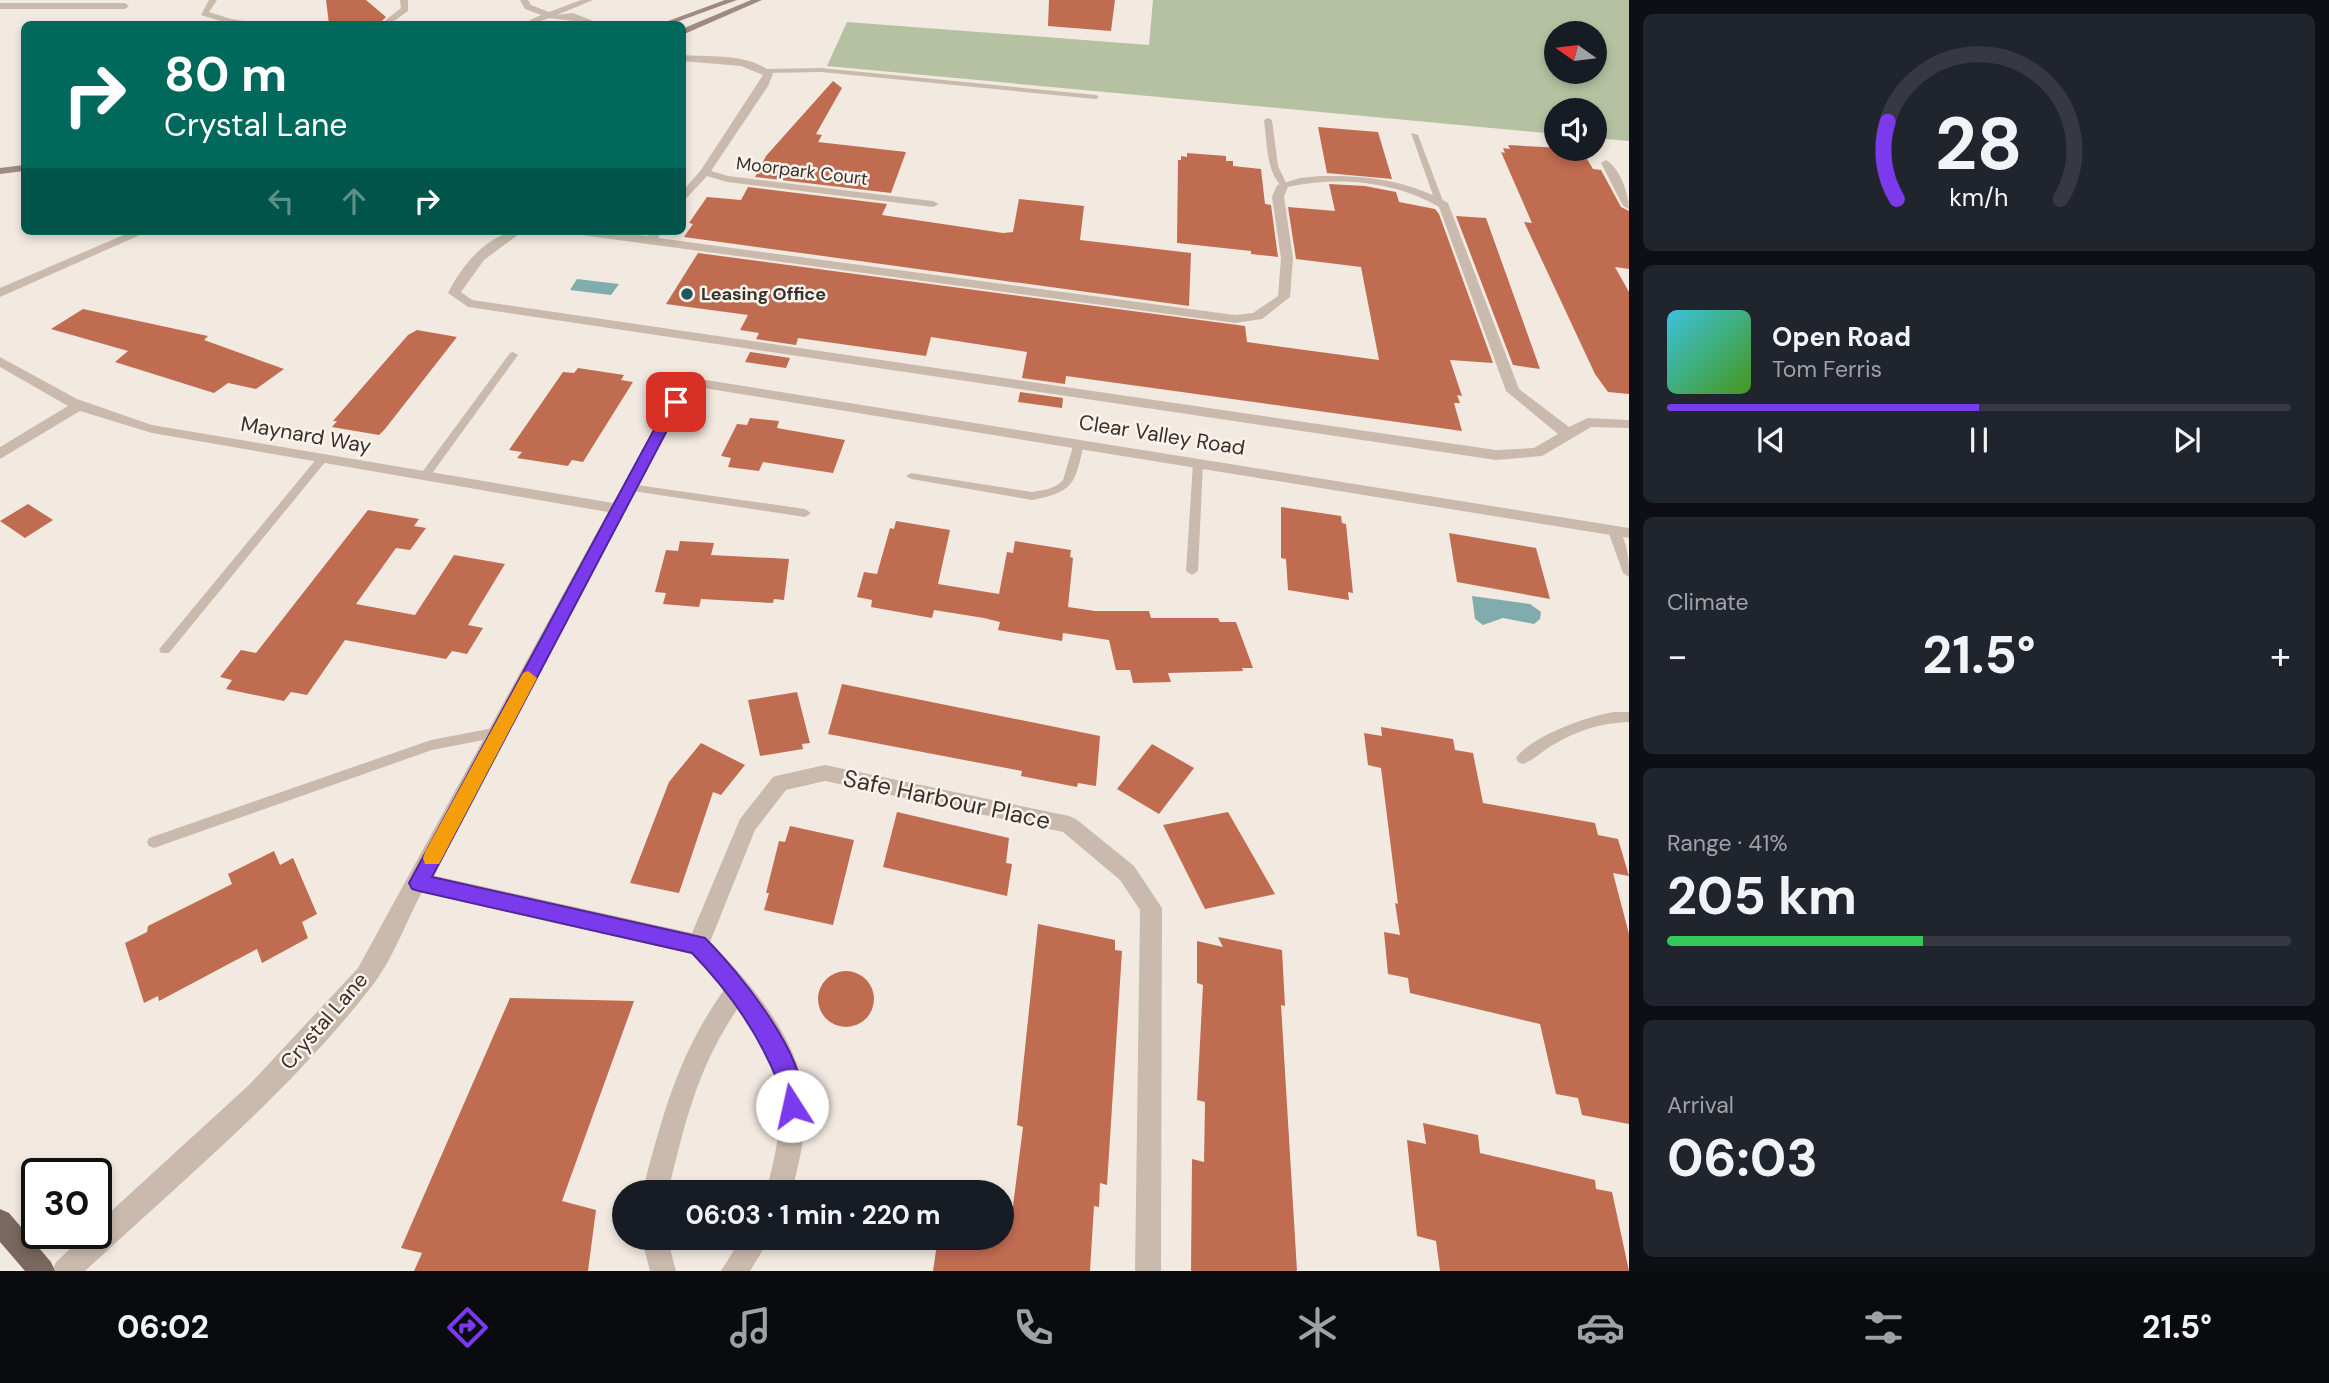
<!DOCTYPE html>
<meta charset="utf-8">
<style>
body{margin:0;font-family:"DM Sans",sans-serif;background:#20242c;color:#f1f3f6;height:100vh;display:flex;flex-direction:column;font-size:26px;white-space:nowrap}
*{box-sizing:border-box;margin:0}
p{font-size:23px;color:#9ea1a6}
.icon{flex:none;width:38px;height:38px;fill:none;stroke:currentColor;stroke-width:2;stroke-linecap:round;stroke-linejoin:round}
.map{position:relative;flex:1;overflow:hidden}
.details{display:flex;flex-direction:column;gap:14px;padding:14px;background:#0d0f14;width:700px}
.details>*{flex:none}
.hud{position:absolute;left:21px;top:21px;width:665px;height:214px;border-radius:10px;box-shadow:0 4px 10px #0003;background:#00695c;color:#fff;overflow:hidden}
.needle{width:46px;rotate:284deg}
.fabs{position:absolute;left:1544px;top:21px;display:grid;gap:14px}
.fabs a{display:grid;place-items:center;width:63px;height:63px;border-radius:50%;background:#171b24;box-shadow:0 4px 10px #0003;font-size:35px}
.speed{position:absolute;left:21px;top:1158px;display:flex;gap:14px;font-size:35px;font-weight:700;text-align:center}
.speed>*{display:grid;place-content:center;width:91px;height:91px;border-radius:50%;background:#171b24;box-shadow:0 4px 10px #0003;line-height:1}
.speed .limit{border:4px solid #111;border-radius:10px;background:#fff;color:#111}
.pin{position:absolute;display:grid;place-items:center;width:60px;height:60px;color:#fff;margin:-30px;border-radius:14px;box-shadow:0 4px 10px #0006}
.me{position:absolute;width:77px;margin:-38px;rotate:350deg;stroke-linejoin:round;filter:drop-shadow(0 0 5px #0008)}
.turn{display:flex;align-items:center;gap:24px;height:147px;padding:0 28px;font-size:32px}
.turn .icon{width:91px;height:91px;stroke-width:2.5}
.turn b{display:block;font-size:49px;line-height:60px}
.lanes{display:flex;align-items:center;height:66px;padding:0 28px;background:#0003;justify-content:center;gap:35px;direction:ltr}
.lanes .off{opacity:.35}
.big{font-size:52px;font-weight:700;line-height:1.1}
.details .tile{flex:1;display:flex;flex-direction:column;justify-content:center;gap:10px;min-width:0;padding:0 24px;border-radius:10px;background:#20242c}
.details .dial{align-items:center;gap:0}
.dial svg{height:182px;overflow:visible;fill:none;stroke:#363941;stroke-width:7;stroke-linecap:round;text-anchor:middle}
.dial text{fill:#f1f3f6;stroke:none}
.song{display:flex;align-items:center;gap:21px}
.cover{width:84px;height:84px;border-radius:10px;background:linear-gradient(135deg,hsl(190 70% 55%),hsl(100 70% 35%))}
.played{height:7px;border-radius:4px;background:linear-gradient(90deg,#7c3aed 50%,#363941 50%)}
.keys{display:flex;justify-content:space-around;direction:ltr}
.heat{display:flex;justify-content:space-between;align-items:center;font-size:38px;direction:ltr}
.charge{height:10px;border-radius:5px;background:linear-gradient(90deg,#34c759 41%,#363941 0)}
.trip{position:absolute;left:612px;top:1180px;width:402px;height:70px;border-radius:35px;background:#171b24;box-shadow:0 4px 10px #0003;font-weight:700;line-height:70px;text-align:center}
.menu{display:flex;height:112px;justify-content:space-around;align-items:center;background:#090b0e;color:#9ea1a6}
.menu .icon{width:49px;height:49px}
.menu .selected{color:#7c3aed}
.menu b{font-size:32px;color:#f1f3f6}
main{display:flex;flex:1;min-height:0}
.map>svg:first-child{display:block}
.green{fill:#b6c1a1;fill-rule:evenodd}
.water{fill:#81acae}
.building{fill:#c06c51}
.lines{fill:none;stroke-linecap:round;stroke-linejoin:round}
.service{fill:#cabaad;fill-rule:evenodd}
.minor{fill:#cabaad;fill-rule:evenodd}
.secondary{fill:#9e8a7e;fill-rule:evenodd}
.primary{fill:#7a675d;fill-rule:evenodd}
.route{fill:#7c3aed;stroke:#51269a;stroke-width:2}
.slow{fill:#f59e0b}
.poi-dot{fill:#225559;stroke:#faf4ed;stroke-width:2.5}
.labels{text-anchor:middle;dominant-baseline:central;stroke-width:5;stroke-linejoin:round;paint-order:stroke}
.far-street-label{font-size:18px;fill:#39302b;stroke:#faf4ed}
.far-poi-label{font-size:18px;font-weight:bold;fill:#39302b;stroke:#faf4ed;text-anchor:start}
.street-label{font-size:21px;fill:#39302b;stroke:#faf4ed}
.near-street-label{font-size:24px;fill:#39302b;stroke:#faf4ed}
</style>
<main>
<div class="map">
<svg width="1629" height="1271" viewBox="0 0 1629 1271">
<rect width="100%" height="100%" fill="#f2eae1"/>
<path class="green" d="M 1153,0 L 1629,0 L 1629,141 L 1594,138 L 1594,110 L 1556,110 L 1556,134 L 827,66 L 847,22 L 1149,45 ZM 1556,33 L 1594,33 L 1594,72 L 1556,72 Z"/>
<path class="water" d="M 577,279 L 619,284 L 611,295 L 570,290 Z
M 1472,596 L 1530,604 L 1541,612 L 1540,619 L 1534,624 L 1503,618 L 1483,625 L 1475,619 Z"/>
<path class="building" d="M 326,0 L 366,0 L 386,17 L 379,24 L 329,24 Z
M 1049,0 L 1115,0 L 1111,31 L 1048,26 Z
M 833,81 L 842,88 L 816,134 L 822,135 L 818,142 L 906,152 L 891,193 L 755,177 L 766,156 Z
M 1318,127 L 1378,132 L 1392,179 L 1327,173 Z
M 1508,145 L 1581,149 L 1593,169 L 1601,170 L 1621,207 L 1629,211 L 1629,269 L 1615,267 L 1629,292 L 1629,394 L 1608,392 L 1595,374 L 1524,222 L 1532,223 L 1501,152 L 1505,153 L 1503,148 L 1510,149 Z
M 1187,153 L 1226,156 L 1226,161 L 1233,161 L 1233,166 L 1261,169 L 1265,204 L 1271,205 L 1278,257 L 1251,254 L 1251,251 L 1177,243 L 1178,160 L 1181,160 L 1181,156 L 1187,157 Z
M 1329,184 L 1365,186 L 1396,192 L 1399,202 L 1435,209 L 1439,214 L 1493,363 L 1450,360 L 1462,396 L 1457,395 L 1460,403 L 1454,403 L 1462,431 L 1066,376 L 1065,384 L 1022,378 L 1027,352 L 931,337 L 926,356 L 798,338 L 796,345 L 756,339 L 759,333 L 740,330 L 748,315 L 666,304 L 698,253 L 1245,326 L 1247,342 L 1379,360 L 1361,267 L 1296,259 L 1288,207 L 1335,211 Z
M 748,187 L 887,204 L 882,215 L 1003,233 L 1013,232 L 1019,199 L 1084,206 L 1080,240 L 1191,253 L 1189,306 L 684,237 L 693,224 L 689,223 L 707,197 L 741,200 Z
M 1456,216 L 1486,218 L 1540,369 L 1513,365 Z
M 83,309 L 208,336 L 204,340 L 284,369 L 256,389 L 228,383 L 214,393 L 115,362 L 128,351 L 51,329 Z
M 417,330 L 457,337 L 385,429 L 379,435 L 332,427 L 337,421 L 333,421 L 374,374 L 408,335 Z
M 750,352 L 790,358 L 786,368 L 745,362 Z
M 578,368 L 624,375 L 621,380 L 633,382 L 583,462 L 572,460 L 568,466 L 517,458 L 522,452 L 509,450 L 563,372 L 574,373 Z
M 1020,392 L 1063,398 L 1062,408 L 1018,402 Z
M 750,418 L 779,421 L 777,428 L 845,440 L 833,473 L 763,462 L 759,471 L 728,467 L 731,458 L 721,456 L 737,424 L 747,425 Z
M 28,504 L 53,520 L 25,538 L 0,521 Z
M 1281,507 L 1341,516 L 1342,523 L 1346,524 L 1353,593 L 1348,592 L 1349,600 L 1288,590 L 1286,559 L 1281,558 Z
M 368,510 L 419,519 L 414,526 L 426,528 L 410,550 L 396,548 L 356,604 L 415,615 L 454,555 L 505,564 L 468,625 L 483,628 L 467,654 L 452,651 L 446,659 L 345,640 L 307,695 L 291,692 L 284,701 L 226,689 L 232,680 L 220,677 L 241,650 L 256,653 Z
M 896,521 L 950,530 L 938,584 L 999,594 L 1007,552 L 1013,553 L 1015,541 L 1071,550 L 1070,557 L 1073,558 L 1068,607 L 1095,611 L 1149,611 L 1151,618 L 1218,618 L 1220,622 L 1236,622 L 1253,668 L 1242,668 L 1243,671 L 1168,673 L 1171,682 L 1133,683 L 1130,670 L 1116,670 L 1109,640 L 1063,633 L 1062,641 L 998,630 L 1000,622 L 984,618 L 934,610 L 932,618 L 871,607 L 872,600 L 857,597 L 864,572 L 877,574 L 890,528 L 894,529 Z
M 1449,533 L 1536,548 L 1550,599 L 1457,582 Z
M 680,541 L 714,543 L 711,555 L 789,559 L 784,600 L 774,599 L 773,603 L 701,599 L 699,607 L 663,604 L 666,593 L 655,592 L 666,550 L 678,551 Z
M 842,684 L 1100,736 L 1096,786 L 1078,783 L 1077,787 L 1021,776 L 1022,771 L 828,734 Z
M 797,692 L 810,743 L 802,744 L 803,749 L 760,756 L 748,700 Z
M 1381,727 L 1453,739 L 1455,750 L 1473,753 L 1483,803 L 1595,823 L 1598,835 L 1618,839 L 1629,876 L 1613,873 L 1629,934 L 1629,1124 L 1582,1115 L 1578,1098 L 1556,1094 L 1540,1024 L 1410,993 L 1408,978 L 1388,974 L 1384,932 L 1400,935 L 1395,903 L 1398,904 L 1381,768 L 1368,765 L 1364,733 L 1382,736 Z
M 701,743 L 745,765 L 721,795 L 713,792 L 679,893 L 630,883 L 669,782 Z
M 1152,744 L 1194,768 L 1159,814 L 1117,789 Z
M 897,812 L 1009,838 L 1006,863 L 1012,864 L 1007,896 L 883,867 Z
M 1228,812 L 1275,894 L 1205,909 L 1163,825 Z
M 790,826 L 854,840 L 833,925 L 764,910 L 769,893 L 766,893 L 779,841 L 785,842 Z
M 274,851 L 280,865 L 293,858 L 317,914 L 302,922 L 308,938 L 262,963 L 257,949 L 159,1001 L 158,996 L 144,1003 L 125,943 L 147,932 L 148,926 L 232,884 L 228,874 Z
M 1038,924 L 1115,940 L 1115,950 L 1122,951 L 1107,1185 L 1100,1183 L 1099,1207 L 1094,1206 L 1090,1271 L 933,1271 L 938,1237 L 1003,1237 L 1003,1211 L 1012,1214 L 1023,1127 L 1017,1125 Z
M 1218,937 L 1282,950 L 1285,1006 L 1281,1005 L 1297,1271 L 1191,1271 L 1192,1159 L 1204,1162 L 1205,1102 L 1197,1100 L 1203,985 L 1197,983 L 1197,941 L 1223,947 Z
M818 999a28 28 0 1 1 56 0a28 28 0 1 1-56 0Z
M 510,998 L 634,1001 L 562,1201 L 596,1210 L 588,1271 L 414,1271 L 422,1253 L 401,1248 Z
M 1423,1123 L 1478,1135 L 1480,1153 L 1595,1180 L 1596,1189 L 1612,1192 L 1629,1271 L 1440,1271 L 1436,1241 L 1417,1236 L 1407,1140 L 1426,1144 Z"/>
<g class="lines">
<path class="service" d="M 821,68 L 1096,95 L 1099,97 L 1096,99 L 821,72 L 766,73 L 763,71 L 766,69 Z
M 1268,118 L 1272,120 L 1278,166 L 1287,185 L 1283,187 C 1266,174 1267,141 1264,120 Z
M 1411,133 L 1418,135 L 1443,201 L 1442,203 L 1435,201 Z
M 513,352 L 518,355 L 428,479 L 420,479 L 419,477 L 420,475 L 510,353 Z
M 1079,440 L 1084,443 C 1075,483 1075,492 1032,500 L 911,479 L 906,476 L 911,473 L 1032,492 C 1044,490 1055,489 1063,480 L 1074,443 Z
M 322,456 L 327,459 L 326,461 L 169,653 L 161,653 L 159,650 L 161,647 L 318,457 Z
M 1198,460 L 1203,463 L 1198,571 L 1192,575 L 1186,571 L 1193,463 Z
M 630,484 L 805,509 L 811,513 L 805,517 L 626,490 L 625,488 L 626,486 Z
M 1614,527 C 1628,535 1629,562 1629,577 L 1623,573 L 1608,531 Z
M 1614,712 L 1629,712 L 1629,722 C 1600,723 1576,731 1551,746 C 1542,752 1533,760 1523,764 L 1518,762 L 1516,758 C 1531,736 1588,716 1614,712 Z
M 499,727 L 504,728 L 506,732 L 504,736 L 432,750 L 154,848 L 149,846 L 147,842 L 149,838 L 431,740 Z"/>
<path class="minor" d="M 209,0 L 217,0 L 209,12 L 231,19 L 267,24 L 230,24 L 201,15 Z
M 400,0 L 408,0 L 408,11 L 390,24 L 381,24 L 401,8 Z
M 520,0 L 528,0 L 531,5 L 549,12 L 581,0 L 593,0 L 557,15 L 573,13 L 601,24 L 549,18 L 533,24 L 522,24 L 541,15 L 525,9 Z
M 0,3 L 125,3 L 129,6 L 125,9 L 0,9 Z
M 682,55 C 710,57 751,53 773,74 L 768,86 L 711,171 L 728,176 L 933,201 L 939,204 L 933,207 L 727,182 L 707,176 L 682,203 L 682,192 L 701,170 L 763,75 L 741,66 L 682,61 Z
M 1606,160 C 1620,168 1629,194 1629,209 L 1623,206 L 1601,163 Z
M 1321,176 C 1365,175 1409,180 1448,203 L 1519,389 L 1569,427 L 1588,418 L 1629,420 L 1629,428 L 1591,427 L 1542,456 L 1496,460 L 468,307 L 448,293 C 462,265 489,231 523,231 L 484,260 L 461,292 L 472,300 L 1496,450 L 1534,448 L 1558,434 L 1506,391 L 1439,207 C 1395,181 1337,176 1288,187 L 1284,197 L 1293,258 L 1290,297 L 1262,319 L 1235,323 L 581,235 L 575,231 L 608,231 L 647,236 L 651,231 L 663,231 L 658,238 L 1235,315 L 1253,313 L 1278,296 L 1281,258 L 1272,197 L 1277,185 L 1300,178 Z
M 133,231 L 149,231 L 0,297 L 0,288 Z
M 0,357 L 77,399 L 152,425 L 613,503 L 680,381 L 687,377 L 1629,528 L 1629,538 L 691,386 L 431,875 L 692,933 L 740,819 L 773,777 L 780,775 L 825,765 L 1069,816 L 1076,819 L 1134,866 L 1162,908 L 1161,1271 L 1135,1271 L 1140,910 L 1120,880 L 1063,832 L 825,781 L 786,790 L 755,830 L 710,942 C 751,983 801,1041 805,1101 C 807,1132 799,1162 792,1192 L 766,1192 C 787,1112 789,1077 738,1008 C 697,1068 685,1123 668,1192 L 642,1192 C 663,1115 677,1056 724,990 L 692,954 L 422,892 C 406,922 393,959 372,986 C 290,1092 183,1180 85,1271 L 52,1271 L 56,1262 L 86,1234 L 96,1234 L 96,1225 L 250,1084 L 358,968 L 608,512 L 152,433 L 80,411 L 0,459 L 0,447 L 68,406 L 0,367 Z
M 641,1237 L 667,1237 L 676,1271 L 650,1271 Z
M 742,1237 L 771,1237 L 750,1271 L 721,1271 Z"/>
<path class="secondary" d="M 725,0 L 737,0 L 671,24 L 660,24 Z
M 751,0 L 762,0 L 682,35 L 682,29 Z
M 24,165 L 24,171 L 0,174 L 0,168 Z"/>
<path class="primary" d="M 0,1209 L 9,1213 L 51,1262 L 55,1271 L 25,1271 L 0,1242 Z"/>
</g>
<path class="route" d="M 676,399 L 682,402 L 432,877 L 705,938 C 736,969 819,1067 799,1113 L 792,1117 L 784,1113 C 780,1103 782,1092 778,1082 C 758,1032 730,992 692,953 L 419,891 L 412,889 L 409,883 L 669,402 Z"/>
<path class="slow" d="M 528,671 L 537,678 L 439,864 L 425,864 L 423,858 L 425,852 L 523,673 Z"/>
<circle class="poi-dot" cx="687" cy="294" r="7"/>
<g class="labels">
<g class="far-street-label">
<text transform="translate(802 171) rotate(7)">Moorpark Court</text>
</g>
<g class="far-poi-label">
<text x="701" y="294">Leasing Office</text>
</g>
<g class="street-label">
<text transform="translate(306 435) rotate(10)">Maynard Way</text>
<text transform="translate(1162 435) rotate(9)">Clear Valley Road</text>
<text transform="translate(324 1021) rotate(-49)">Crystal Lane</text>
</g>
<g class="near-street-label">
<text transform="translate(947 799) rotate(12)">Safe Harbour Place</text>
</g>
</g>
</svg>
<div class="fabs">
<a><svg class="needle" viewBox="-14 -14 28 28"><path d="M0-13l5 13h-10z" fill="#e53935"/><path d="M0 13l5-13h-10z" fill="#9ea1a6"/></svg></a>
<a><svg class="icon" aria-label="sound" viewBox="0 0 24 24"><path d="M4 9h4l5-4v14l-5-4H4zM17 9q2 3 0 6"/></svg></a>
</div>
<div class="speed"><div class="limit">30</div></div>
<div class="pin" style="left:676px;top:402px;background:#d93025"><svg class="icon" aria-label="arrive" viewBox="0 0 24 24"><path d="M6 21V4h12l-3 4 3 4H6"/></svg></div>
<svg class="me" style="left:792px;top:1106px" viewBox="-20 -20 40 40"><circle r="19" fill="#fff"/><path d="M0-13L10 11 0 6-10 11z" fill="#7c3aed"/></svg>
<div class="trip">06:03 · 1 min · 220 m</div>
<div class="hud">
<div class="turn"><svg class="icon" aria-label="right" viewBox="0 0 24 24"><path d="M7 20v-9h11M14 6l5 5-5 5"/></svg><div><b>80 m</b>Crystal Lane</div></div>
<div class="lanes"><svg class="icon off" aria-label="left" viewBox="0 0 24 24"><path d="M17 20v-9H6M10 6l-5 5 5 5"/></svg><svg class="icon off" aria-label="ahead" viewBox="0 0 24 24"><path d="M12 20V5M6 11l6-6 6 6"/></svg><svg class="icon" aria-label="right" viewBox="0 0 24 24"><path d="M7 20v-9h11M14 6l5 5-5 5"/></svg></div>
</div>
</div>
<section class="details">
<div class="tile dial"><svg viewBox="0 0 100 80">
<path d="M14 69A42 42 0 1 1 86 69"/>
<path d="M14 69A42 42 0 0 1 10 35" stroke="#7c3aed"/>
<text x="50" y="56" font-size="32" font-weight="700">28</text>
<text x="50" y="72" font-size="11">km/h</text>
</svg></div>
<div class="tile">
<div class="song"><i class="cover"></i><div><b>Open Road</b><p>Tom Ferris</p></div></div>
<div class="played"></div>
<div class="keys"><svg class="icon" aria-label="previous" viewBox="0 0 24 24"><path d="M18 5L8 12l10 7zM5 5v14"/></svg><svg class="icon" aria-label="pause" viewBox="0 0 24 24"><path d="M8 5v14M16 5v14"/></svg><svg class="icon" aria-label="next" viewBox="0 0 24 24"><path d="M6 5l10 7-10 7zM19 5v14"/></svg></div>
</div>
<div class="tile"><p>Climate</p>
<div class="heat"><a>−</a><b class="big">21.5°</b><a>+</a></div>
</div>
<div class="tile"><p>Range · 41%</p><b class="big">205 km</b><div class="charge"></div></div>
<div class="tile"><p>Arrival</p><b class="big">06:03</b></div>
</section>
</main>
<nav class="menu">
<b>06:02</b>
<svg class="icon selected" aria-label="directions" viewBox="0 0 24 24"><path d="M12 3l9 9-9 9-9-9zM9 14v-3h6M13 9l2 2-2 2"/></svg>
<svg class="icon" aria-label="music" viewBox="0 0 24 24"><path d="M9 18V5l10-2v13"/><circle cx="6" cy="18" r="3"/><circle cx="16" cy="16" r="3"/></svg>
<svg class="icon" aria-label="phone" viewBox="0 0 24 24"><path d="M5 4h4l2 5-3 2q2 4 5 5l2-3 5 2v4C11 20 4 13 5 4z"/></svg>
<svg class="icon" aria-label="climate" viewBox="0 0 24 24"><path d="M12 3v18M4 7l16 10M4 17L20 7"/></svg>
<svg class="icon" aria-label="car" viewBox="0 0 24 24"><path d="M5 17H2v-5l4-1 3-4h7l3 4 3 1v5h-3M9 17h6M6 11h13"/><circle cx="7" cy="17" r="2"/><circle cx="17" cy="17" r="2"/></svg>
<svg class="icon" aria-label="filters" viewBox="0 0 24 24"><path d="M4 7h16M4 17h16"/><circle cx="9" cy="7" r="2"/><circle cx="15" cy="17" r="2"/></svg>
<b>21.5°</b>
</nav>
